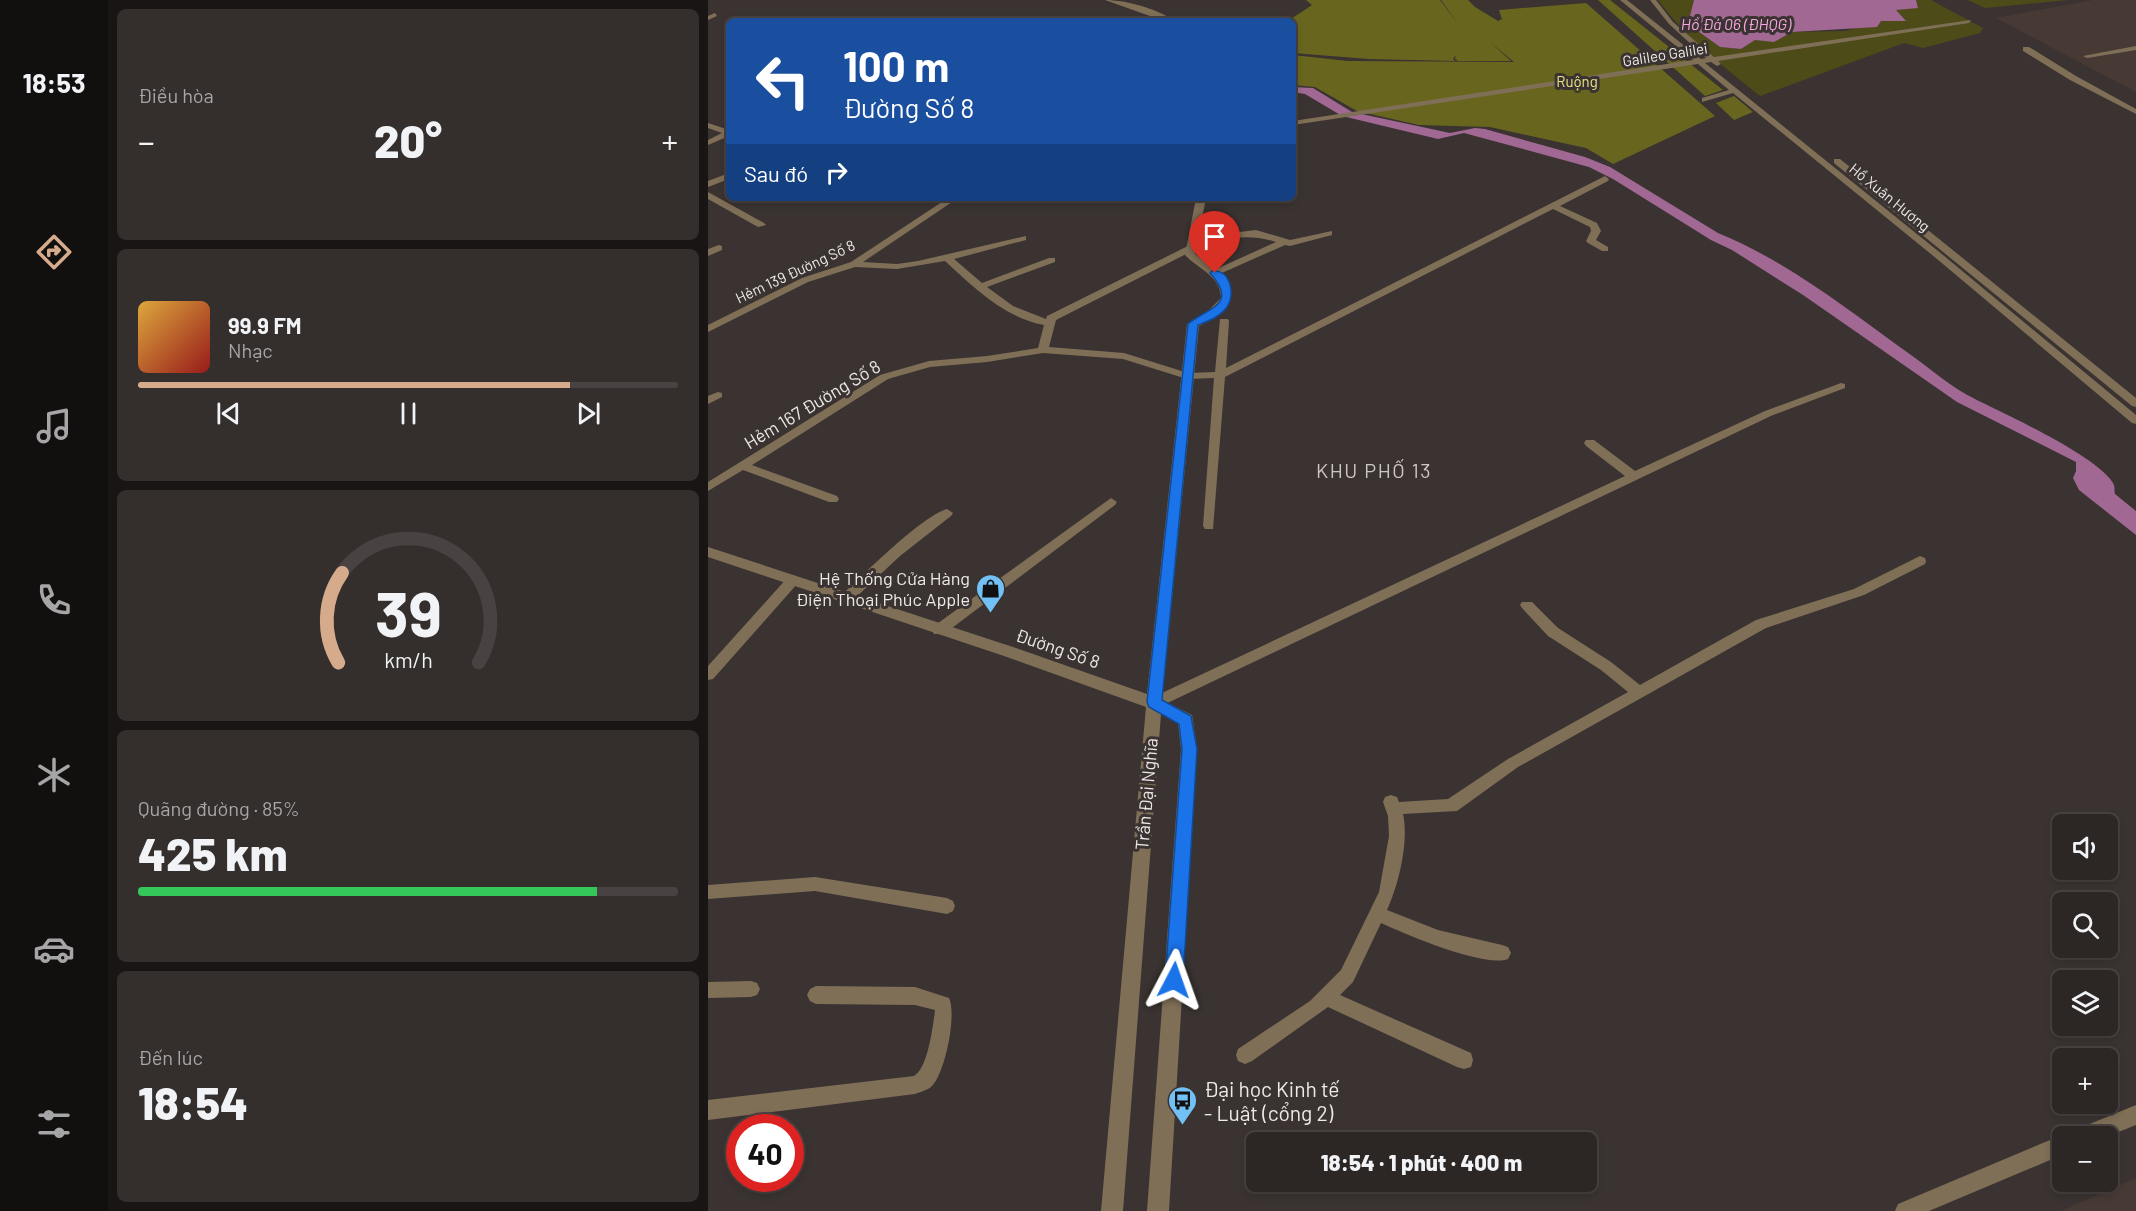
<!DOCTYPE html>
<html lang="vi">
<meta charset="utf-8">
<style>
body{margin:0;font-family:Barlow,sans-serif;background:#342e2d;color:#f1f3f6;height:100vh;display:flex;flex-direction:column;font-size:22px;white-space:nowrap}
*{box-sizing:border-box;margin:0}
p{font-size:20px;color:#a6a5a7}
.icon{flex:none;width:33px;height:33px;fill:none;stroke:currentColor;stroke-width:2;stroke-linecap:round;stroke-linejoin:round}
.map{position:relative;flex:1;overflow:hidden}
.side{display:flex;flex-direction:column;gap:9px;padding:9px;background:#181514;width:600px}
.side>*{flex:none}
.banner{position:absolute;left:18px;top:18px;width:570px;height:183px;border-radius:9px;box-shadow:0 3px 9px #0003,0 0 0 2px #484342;background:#1a4fa0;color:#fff;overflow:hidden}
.buttons{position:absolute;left:1344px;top:814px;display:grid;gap:12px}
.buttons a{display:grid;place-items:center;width:66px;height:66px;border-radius:9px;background:#2c2625;box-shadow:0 3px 9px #0003,0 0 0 2px #484342;font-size:30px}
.speed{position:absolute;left:18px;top:1114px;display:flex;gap:12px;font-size:30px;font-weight:700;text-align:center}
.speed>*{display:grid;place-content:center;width:78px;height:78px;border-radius:50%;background:#2c2625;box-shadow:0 3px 9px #0003,0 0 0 2px #484342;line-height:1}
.speed .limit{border:9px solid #d22;background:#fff;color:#111}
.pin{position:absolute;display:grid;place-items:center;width:51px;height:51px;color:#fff;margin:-62px -26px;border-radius:50% 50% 50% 0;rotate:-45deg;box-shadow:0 0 6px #0007}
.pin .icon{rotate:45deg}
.me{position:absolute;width:66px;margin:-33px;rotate:4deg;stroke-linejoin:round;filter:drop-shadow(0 0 4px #0008)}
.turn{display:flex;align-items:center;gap:21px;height:126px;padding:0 18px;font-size:27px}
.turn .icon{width:78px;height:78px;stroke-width:2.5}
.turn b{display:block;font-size:42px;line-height:51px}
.then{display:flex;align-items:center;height:57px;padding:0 18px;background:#0003;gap:12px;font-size:22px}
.big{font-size:45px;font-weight:800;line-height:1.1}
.side .tile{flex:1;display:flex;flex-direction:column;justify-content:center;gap:9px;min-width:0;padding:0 21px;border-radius:9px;background:#342e2d}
.side .dial{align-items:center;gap:0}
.dial svg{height:156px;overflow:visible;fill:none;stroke:#484342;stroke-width:7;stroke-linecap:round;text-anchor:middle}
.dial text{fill:#f1f3f6;stroke:none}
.song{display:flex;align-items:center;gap:18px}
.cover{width:72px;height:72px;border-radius:9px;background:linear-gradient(135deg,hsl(40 70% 55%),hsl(0 70% 35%))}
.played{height:6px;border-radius:3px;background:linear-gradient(90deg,#d6ab8b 80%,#484342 80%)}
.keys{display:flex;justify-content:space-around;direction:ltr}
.heat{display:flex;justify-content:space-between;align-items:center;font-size:33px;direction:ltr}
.charge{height:9px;border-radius:4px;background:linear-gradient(90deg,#34c759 85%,#484342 0)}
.trip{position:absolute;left:538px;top:1132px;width:351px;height:60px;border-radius:9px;background:#2c2625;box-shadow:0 3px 9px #0003,0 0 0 2px #484342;font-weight:800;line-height:60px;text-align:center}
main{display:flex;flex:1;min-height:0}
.dock{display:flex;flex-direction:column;width:108px;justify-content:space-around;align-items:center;background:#120f0f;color:#a6a5a7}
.dock .icon{width:42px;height:42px}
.dock .on{color:#d6ab8b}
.dock b{font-size:27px;color:#f1f3f6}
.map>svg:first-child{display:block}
.built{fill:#473a35}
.green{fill:#4d4b18}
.forest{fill:#68661e}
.water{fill:#a06892}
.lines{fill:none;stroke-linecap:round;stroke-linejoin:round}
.minor{fill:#806f57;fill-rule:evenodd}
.tertiary{fill:#806f57;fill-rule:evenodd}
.route{fill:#1a73e8;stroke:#114b97;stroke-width:1.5}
.labels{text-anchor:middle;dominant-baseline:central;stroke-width:6;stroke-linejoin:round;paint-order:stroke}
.far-street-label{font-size:15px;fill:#ede9e7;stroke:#3a3331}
.far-park-label{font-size:15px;fill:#e7e481;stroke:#3a3331}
.far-water-label{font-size:16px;font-style:italic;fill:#f6a5e1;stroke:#3a3331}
.street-label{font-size:18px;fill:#ede9e7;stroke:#3a3331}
.poi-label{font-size:18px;fill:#ede9e7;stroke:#3a3331;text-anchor:end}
.neighbourhood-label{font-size:20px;letter-spacing:1.5px;fill:#cec6c3;stroke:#3a3331}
.near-poi-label{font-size:21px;fill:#ede9e7;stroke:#3a3331;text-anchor:start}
</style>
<main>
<nav class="dock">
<b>18:53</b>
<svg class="icon on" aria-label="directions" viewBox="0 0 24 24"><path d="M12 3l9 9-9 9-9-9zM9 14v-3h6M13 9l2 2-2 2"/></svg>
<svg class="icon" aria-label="music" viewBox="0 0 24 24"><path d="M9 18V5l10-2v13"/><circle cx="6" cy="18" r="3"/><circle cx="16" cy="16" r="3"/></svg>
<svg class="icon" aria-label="phone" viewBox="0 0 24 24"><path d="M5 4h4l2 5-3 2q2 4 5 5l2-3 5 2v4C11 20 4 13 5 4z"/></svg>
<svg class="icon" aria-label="climate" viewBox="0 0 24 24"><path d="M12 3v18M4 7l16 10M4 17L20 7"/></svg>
<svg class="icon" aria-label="car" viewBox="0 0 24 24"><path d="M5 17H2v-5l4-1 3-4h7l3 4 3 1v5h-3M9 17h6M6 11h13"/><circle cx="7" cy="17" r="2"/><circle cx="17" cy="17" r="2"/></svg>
<svg class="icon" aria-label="filters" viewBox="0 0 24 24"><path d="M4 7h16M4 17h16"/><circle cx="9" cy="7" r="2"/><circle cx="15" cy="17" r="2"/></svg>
</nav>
<section class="side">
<div class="tile"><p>Điều hòa</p>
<div class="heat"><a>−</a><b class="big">20°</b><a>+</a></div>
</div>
<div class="tile">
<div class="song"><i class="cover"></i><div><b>99.9 FM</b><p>Nhạc</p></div></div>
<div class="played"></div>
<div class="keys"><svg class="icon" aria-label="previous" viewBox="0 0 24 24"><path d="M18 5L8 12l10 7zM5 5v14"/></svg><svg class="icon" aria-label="pause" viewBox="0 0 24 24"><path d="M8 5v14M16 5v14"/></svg><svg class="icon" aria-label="next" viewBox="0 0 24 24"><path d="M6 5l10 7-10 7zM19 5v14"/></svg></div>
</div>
<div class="tile dial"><svg viewBox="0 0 100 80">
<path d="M14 69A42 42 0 1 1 86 69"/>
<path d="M14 69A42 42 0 0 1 16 23" stroke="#d6ab8b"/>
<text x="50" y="56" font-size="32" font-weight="700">39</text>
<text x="50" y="72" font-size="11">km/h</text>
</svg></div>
<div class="tile"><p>Quãng đường · 85%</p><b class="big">425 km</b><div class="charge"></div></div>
<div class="tile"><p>Đến lúc</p><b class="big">18:54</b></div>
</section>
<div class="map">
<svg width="1428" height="1211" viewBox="0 0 1428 1211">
<rect width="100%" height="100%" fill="#3a3331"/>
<path class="built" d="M 1385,0 L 1428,0 L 1428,92 L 1288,18 Z
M 1428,1178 L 1428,1211 L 1353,1211 Z"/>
<path class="green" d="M 950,0 L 986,0 L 981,24 L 1012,47 L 1033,49 L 1047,40 L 1066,41 L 1084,32 L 1138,31 L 1173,21 L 1197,21 L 1187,10 L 1210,7 L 1208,0 L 1223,0 L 1275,28 L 1272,33 L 1215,48 L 1196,43 L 1052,96 C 1015,66 978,38 950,0 Z
M 1260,0 L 1361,0 L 1277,8 Z"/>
<path class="forest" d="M 598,0 L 732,0 L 751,25 L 733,0 L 760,0 L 767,7 L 790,21 L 794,19 L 791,10 L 878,3 L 1007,116 L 905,164 L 878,148 L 782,127 L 711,125 L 649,111 L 607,87 L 585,85 L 585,55 L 640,61 L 806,62 L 782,42 L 803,61 L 750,61 L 747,59 L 748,55 L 745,59 L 747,61 L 661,59 L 585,53 L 585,21 L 580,21 L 604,5 Z
M 890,0 L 902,0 L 1015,90 L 997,96 Z
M 1026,96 L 1045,112 L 1026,120 L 1008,103 Z"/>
<path class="water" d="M 986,0 L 1208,0 L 1210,8 L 1188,10 L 1198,21 L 1173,21 L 1169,27 L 1084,32 L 1066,42 L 1047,40 L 1033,49 L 1012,47 L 980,24 Z
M 585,87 L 605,88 L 644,112 L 742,133 L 767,128 L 777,129 L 877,157 L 902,167 L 1010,233 C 1081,262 1141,311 1203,355 C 1223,369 1244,388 1267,399 C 1295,413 1394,458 1406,485 C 1407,488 1406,491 1407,494 L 1428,511 L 1428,535 L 1371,490 L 1365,478 L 1368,471 L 1368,462 L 1249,402 L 1095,295 L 1024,250 L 1003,240 L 905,179 L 881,167 L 756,133 L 730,139 L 634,116 L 597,94 L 585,92 Z"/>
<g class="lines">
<path class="minor" d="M 912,0 L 919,0 L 993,59 L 998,58 L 961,24 L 942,0 L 948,0 L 965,22 L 1006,57 L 1263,20 L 1261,23 L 1010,61 L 1013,64 L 1009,66 L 1003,62 L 997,63 L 1235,255 L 1428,415 L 1428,424 L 1424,423 L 1229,259 L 1025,93 L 994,102 L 994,98 L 1021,90 L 990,64 L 585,125 L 585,121 L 985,60 Z
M 7,13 L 9,16 L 0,20 L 0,16 Z
M 1428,46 L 1428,50 L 1379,58 L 1375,56 Z
M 1315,47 L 1321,47 L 1368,76 L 1428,109 L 1428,114 L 1362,80 L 1315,51 Z
M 0,123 L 21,130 L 21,136 L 0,145 L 0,140 L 14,133 L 0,128 Z
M 1126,159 L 1132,159 L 1428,398 L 1428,407 L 1424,406 L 1126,163 Z
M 21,173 L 21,179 L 0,187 L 0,181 Z
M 897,176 L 901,179 L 900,181 L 852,206 L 889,223 L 893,231 L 888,240 L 900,247 L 900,251 L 894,251 L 880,243 L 878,241 L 883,231 L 882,227 L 845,209 L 517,377 L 505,529 L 497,529 L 495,526 L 506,378 L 479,379 L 415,359 L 335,353 L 279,362 L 222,367 L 180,379 L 44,465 L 129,496 L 131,499 L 129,502 L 121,502 L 35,470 L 0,491 L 0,482 L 172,375 L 221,361 L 279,356 L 330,348 L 336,325 C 297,318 265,287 237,261 L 189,269 L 147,267 L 100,282 L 0,332 L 0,325 L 94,278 L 143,262 L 240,198 L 250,198 L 155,262 L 189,264 L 210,261 L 318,236 L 318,240 L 246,259 L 274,283 L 341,258 L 347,258 L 347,262 L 279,287 L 305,306 L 338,319 L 339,316 L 482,245 L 507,235 L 548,230 L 582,240 L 624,231 L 624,235 L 582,246 L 577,245 L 507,276 L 504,275 L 504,271 L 568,242 C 538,233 517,238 488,249 L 348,320 L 341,347 L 416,353 L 480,373 L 507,372 L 512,319 L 520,319 L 521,321 L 518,368 Z
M 0,192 L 56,223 L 58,225 L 50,227 L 0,199 Z
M 11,245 L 14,246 L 14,250 L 0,256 L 0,249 Z
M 1133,383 L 1137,384 L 1137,388 L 1065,415 L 451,707 L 441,707 L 439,703 L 441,699 L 917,476 L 878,446 L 876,443 L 878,440 L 886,440 L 927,471 L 1057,411 Z
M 10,392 L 14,393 L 14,397 L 0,404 L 0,396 Z
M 403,498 L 409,502 L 407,505 L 236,634 L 226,634 L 224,630 L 226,626 Z
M 239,509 L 245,513 L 243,516 L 192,556 L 145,600 L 135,600 L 133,597 L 135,594 C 156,574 214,516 239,509 Z
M 1212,556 L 1217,558 L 1218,561 L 1217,564 L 1156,595 L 1058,628 L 810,767 L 749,811 L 695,814 C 701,841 691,884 679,910 L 730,930 L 794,945 L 800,947 L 803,953 L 800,959 C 776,968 697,934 673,923 L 645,982 L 632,995 L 763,1053 L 765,1060 L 763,1067 L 756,1069 L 749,1067 L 620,1007 L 544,1061 L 537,1064 L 530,1061 L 528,1055 L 530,1049 L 602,1001 L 633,970 L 671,892 L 681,836 L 680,816 L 675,802 L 677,797 L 683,795 L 689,797 L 691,802 L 740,799 L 800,759 L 920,692 L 893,670 L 840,636 L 814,608 L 812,605 L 814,602 L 824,602 L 850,628 L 903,662 L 932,685 L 1048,620 L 1146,589 Z
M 85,575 L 92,580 L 90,583 L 5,679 L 0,680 L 0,666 L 80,577 Z
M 107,877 L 239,898 L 245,901 L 247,906 L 245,911 L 239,914 L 107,891 L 0,899 L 0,885 Z
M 43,981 L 49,983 L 52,989 L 49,995 L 43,997 L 0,998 L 0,982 Z
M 108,986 L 207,987 L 241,998 C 249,1015 237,1073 224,1086 C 220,1090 212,1092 207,1094 L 0,1120 L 0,1100 L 206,1076 C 220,1068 225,1026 227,1010 L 207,1005 L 108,1004 L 102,1001 L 99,995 L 102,989 Z
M 1428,1105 L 1428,1125 L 1398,1137 L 1364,1137 L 1367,1130 Z
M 1354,1135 L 1358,1137 L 1354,1137 L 1354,1155 L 1221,1211 L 1187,1211 L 1190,1204 Z"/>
<path class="tertiary" d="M 397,0 C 419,0 449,9 467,21 L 456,21 Z
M 488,198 L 498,198 L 487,254 C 527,281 541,299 491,326 L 454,700 L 484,715 L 489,749 L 461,1211 L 439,1211 L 473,749 L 470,723 L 453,714 L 415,1211 L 393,1211 L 438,707 L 296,656 L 0,557 L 0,547 L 308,648 L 439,694 L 479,324 L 498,313 L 513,298 C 513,276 490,269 477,255 Z"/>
</g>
<path class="route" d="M 504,271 C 522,269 528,294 519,307 C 512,317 500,321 490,325 L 454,700 L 483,716 L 489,749 L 475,980 L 472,986 L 466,989 L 459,986 L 457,980 L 474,749 L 471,724 L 441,707 L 439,702 L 480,324 C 498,308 532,306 502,273 Z"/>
<defs>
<symbol id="shop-pin" viewBox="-11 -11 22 30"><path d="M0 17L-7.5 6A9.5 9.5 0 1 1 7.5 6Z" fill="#71c1f5" stroke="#3a3331"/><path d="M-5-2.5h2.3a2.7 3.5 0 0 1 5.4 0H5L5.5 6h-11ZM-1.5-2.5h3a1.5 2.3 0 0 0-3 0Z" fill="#111"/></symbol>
<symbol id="bus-pin" viewBox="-11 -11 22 30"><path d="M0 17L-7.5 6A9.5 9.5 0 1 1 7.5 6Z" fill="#71c1f5" stroke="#3a3331"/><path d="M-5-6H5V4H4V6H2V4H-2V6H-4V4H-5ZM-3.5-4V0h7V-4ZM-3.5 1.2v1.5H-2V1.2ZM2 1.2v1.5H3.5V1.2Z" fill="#111"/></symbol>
</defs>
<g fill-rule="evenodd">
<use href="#shop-pin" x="266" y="572" width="33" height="45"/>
<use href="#bus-pin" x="458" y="1084" width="33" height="45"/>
</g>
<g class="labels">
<g class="far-street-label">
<text transform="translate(957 54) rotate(-9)">Galileo Galilei</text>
<text transform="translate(1182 197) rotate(39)">Hồ Xuân Hương</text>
<text transform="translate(87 271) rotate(-25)">Hẻm 139 Đường Số 8</text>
</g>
<g class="far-park-label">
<text x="869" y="81">Ruộng</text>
</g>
<g class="far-water-label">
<text x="1028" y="23">Hồ Đá 06 (ĐHQG)</text>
</g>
<g class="street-label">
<text transform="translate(104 404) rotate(-31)">Hẻm 167 Đường Số 8</text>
<text transform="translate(350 648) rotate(19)">Đường Số 8</text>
<text transform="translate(438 794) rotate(-85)">Trần Đại Nghĩa</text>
</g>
<g class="poi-label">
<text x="262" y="578">Hệ Thống Cửa Hàng<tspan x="262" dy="21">Điện Thoại Phúc Apple</tspan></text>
</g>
<g class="neighbourhood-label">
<text x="666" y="470">KHU PHỐ 13</text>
</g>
<g class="near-poi-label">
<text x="496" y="1088">Đại học Kinh tế<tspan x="496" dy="24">- Luật (cổng 2)</tspan></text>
</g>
</g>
</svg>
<div class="buttons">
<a><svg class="icon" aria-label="sound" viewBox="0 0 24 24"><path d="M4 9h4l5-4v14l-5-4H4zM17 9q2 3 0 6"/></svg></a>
<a><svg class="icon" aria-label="search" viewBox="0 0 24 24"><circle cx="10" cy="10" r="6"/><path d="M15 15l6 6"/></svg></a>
<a><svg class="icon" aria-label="layers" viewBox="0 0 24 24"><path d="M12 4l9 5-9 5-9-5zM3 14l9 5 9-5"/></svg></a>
<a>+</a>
<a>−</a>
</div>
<div class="speed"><div class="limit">40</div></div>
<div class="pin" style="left:507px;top:273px;background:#d93025"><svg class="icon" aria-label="arrive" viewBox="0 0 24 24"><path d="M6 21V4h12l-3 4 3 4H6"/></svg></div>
<svg class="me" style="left:466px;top:980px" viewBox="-20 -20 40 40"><path d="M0-17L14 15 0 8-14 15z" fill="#1a73e8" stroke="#fff" stroke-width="4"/></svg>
<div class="trip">18:54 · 1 phút · 400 m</div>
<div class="banner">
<div class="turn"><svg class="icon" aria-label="left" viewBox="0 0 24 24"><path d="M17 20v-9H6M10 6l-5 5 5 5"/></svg><div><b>100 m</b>Đường Số 8</div></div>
<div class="then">Sau đó<svg class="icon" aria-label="right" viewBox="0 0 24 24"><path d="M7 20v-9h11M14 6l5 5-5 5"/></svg></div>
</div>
</div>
</main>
